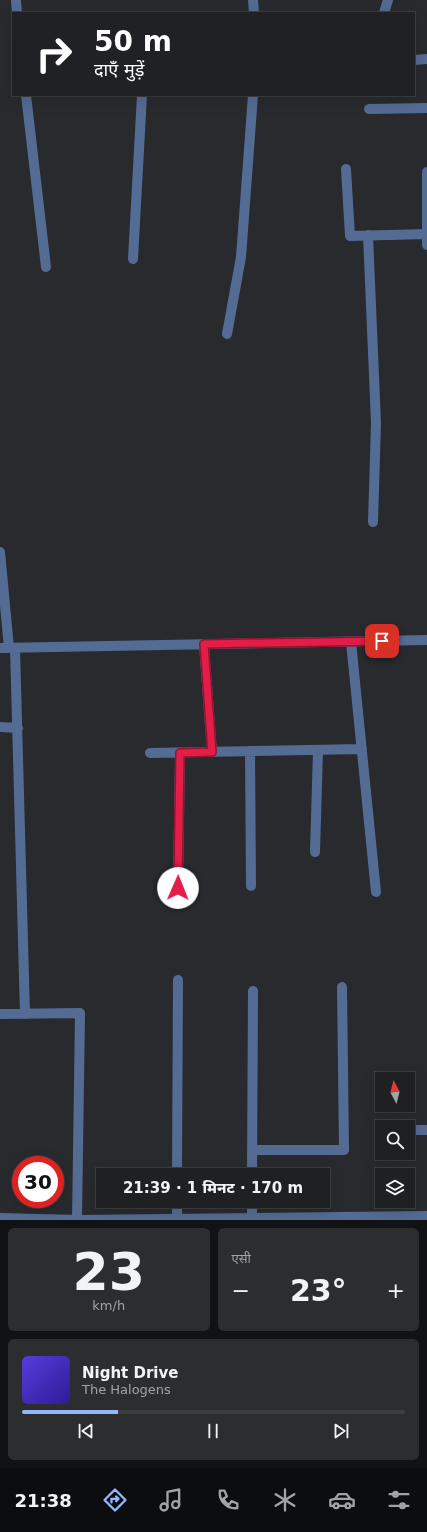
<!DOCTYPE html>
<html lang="hi">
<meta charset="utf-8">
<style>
body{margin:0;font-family:"DejaVu Sans","Noto Sans Devanagari",sans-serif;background:#2b2d2f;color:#f1f3f6;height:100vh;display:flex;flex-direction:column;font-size:15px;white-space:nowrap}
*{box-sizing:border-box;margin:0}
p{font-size:13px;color:#a1a3a5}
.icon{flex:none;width:22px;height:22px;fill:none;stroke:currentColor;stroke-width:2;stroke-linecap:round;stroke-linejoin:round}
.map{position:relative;height:1220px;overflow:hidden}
.drawer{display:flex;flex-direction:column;gap:8px;padding:8px;background:#101213;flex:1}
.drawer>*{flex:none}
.top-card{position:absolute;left:12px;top:12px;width:403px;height:84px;border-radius:0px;box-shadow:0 4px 16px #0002,0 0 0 1px #3c3e40;background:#202124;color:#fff;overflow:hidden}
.needle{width:26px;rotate:353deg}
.controls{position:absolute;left:375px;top:1072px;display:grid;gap:8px}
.controls a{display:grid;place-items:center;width:40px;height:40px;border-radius:0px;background:#1e2022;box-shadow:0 4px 16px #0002,0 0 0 1px #3c3e40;font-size:20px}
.speed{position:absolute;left:12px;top:1156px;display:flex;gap:8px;font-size:20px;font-weight:700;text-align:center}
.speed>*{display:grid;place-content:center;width:52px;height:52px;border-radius:50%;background:#1e2022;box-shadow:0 4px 16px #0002,0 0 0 1px #3c3e40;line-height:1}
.speed .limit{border:6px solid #d22;background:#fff;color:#111}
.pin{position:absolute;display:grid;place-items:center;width:34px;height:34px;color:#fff;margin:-17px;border-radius:8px;box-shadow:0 2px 6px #0006}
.me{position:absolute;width:44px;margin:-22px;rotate:1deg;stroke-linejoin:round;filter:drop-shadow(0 0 3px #0008)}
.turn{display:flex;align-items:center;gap:14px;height:84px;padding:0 16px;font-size:18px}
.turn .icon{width:52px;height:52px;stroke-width:2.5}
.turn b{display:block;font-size:28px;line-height:34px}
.big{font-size:30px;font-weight:800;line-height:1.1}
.drawer .tile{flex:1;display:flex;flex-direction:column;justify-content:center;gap:6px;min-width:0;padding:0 14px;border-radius:6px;background:#2b2d2f}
.drawer .dial{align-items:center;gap:0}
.dial b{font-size:52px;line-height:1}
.song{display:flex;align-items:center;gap:12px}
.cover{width:48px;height:48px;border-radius:6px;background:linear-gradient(135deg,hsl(250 70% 55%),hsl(250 70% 35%))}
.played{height:4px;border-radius:2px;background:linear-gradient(90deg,#90b8fd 25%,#3c3e40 25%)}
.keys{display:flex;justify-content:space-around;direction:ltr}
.heat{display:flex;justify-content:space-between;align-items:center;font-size:22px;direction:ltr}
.drawer .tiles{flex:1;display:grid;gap:8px;grid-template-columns:1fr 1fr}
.tile:last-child{grid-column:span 2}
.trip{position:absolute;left:96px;top:1168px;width:234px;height:40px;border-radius:0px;background:#1e2022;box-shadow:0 4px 16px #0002,0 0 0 1px #3c3e40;font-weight:800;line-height:40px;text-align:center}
.menu{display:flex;height:64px;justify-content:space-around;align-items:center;background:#0c0d0e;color:#a1a3a5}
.menu .icon{width:28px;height:28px}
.menu .active{color:#90b8fd}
.menu b{font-size:18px;color:#f1f3f6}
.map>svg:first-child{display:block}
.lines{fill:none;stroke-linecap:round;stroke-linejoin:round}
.minor{stroke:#546b93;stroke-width:10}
.route-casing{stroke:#92132f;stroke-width:10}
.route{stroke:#e11d48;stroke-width:7}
</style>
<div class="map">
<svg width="427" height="1220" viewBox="0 0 427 1220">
<rect width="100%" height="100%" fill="#282a2e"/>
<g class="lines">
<path class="minor" d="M 16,0 L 17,13
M 253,0 L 254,13
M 384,13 L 388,0
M 414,60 L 427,59
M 26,95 L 46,267
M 369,109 L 427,108
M 346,169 L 350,236 L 427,234
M 427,172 L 427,245
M 368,235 L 376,423 L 373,522
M 133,259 L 142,95
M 227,334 L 241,257 L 253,95
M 0,552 L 9,648
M 351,642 L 376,892
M 204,645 L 212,752
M 0,648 L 427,640
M 15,648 L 25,1014
M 0,727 L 18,728
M 250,751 L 251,886
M 150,753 L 362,749
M 315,852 L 318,750
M 178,888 L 180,753
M 0,1014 L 80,1013 L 77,1220
M 411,1130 L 427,1130
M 252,1150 L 344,1150 L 342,987
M 177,1175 L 178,980
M 252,1175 L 253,991
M 252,1201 L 252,1218
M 0,1218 L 77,1220 L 427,1216
M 177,1219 L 177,1201"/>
</g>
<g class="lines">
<defs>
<path id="route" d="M 178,888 L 180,753 L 212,752 L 204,644 L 382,641"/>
</defs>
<use href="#route" class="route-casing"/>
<use href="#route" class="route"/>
</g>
</svg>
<div class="controls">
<a><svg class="needle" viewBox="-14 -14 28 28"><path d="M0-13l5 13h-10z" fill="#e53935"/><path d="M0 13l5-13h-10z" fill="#a1a3a5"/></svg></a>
<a><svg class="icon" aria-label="search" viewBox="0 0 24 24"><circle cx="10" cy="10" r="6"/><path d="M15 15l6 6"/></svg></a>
<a><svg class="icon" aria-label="layers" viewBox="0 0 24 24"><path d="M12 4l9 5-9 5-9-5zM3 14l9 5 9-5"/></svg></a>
</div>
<div class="speed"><div class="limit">30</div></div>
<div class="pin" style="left:382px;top:641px;background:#d93025"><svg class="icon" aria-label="arrive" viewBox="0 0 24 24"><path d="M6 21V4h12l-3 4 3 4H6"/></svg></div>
<svg class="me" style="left:178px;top:888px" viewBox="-20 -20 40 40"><circle r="19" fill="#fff"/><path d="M0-13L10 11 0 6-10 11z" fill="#e11d48"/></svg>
<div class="trip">21:39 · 1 मिनट · 170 m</div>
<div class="top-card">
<div class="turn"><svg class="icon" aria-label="right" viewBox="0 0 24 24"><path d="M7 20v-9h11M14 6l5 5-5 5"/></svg><div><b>50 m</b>दाएँ मुड़ें</div></div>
</div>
</div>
<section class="drawer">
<div class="tiles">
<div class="tile dial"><b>23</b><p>km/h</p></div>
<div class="tile"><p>एसी</p>
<div class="heat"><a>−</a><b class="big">23°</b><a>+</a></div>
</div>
<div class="tile">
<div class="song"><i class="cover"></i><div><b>Night Drive</b><p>The Halogens</p></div></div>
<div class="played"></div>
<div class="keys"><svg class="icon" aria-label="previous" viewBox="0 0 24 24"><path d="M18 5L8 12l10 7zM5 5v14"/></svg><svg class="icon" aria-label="pause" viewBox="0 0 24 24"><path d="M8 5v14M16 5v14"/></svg><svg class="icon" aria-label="next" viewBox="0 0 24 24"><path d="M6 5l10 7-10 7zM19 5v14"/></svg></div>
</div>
</div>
</section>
<nav class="menu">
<b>21:38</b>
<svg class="icon active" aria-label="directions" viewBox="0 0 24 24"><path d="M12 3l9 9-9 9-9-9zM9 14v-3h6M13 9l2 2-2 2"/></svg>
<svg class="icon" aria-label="music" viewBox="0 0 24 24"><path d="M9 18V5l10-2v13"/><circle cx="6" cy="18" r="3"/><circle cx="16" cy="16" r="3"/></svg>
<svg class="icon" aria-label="phone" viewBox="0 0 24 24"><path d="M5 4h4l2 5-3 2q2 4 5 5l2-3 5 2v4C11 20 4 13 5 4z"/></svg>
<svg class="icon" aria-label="climate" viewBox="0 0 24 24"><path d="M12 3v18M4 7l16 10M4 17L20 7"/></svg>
<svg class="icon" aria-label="car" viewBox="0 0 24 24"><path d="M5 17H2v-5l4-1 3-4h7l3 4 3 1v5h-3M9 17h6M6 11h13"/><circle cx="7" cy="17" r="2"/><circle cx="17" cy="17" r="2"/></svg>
<svg class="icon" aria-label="filters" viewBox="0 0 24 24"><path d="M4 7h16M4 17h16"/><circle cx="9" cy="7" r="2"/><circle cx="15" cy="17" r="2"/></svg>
</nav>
